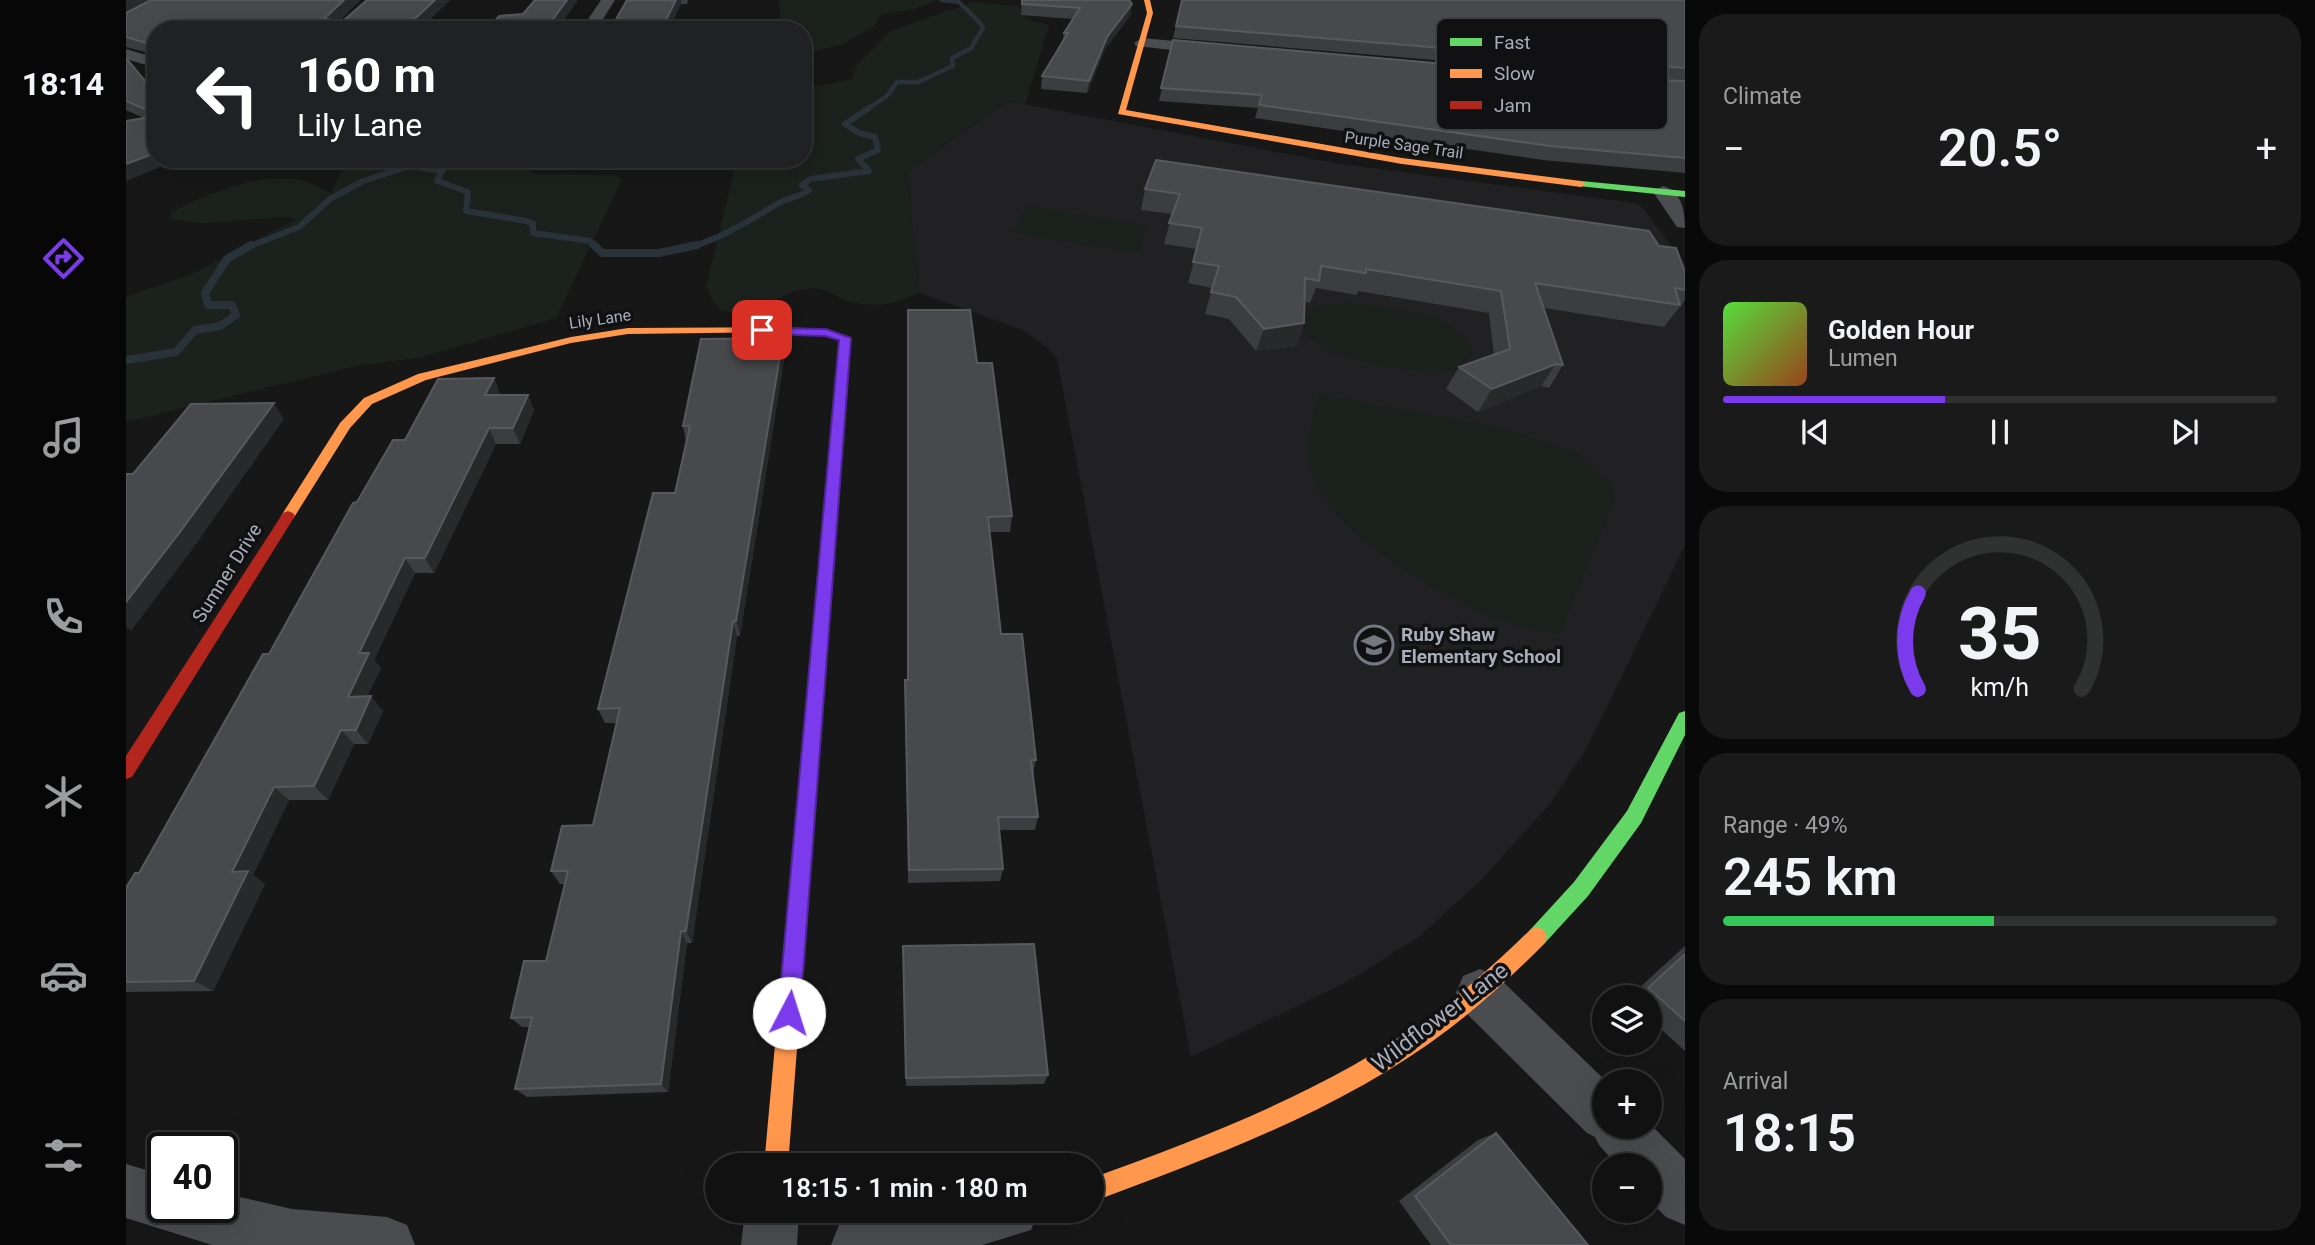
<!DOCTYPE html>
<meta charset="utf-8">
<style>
body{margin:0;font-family:Roboto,sans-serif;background:#1a1a1a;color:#f1f3f6;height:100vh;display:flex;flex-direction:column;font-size:26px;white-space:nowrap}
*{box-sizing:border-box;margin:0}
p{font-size:23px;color:#9c9d9f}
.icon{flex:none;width:38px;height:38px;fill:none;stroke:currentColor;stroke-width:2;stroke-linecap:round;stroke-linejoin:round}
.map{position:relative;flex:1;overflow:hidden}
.sheet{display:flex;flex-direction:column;gap:14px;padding:14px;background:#090909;width:630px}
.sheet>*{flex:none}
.top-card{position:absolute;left:21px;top:21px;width:665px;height:147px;border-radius:28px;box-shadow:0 7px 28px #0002,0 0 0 2px #303131;background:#202124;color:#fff;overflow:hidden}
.tools{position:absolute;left:1466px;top:985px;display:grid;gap:14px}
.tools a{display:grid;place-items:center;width:70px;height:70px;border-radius:50%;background:#111;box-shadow:0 7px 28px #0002,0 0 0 2px #303131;font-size:35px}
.speed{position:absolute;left:21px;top:1132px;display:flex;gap:14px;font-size:35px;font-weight:700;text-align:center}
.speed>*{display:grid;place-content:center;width:91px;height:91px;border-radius:50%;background:#111;box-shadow:0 7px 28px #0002,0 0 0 2px #303131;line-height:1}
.speed .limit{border:4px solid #111;border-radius:10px;background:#fff;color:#111}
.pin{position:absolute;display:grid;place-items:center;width:60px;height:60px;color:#fff;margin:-30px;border-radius:14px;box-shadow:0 4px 10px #0006}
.me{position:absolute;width:77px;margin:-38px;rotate:5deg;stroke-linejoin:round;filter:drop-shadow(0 0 5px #0008)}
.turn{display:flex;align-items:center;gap:24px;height:147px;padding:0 35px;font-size:32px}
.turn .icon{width:91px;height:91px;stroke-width:2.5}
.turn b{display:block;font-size:49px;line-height:60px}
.big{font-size:52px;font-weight:600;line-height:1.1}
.sheet .card{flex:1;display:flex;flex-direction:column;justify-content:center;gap:10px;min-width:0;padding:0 24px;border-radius:28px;background:#1a1a1a}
.sheet .dial{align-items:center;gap:0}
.dial svg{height:182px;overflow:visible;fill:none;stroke:#303131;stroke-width:7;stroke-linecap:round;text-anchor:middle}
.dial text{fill:#f1f3f6;stroke:none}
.song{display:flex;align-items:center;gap:21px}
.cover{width:84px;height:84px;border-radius:10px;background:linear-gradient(135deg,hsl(110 70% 55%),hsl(20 70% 35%))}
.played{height:7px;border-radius:4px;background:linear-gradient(90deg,#7c3aed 40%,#303131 40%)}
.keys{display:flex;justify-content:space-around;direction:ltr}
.heat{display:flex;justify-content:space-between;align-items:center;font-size:38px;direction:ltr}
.charge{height:10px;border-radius:5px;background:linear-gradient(90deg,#34c759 49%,#303131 0)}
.trip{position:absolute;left:579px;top:1153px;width:399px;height:70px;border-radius:35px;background:#111;box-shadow:0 7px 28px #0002,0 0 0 2px #303131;font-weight:600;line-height:70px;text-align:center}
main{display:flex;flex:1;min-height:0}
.tabs{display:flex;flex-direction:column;width:126px;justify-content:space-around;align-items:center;background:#070707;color:#9c9d9f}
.tabs .icon{width:49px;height:49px}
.tabs .active{color:#7c3aed}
.tabs b{font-size:32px;color:#f1f3f6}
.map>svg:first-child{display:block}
.built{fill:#212124}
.green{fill:#1b211c}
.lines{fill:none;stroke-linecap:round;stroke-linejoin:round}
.stream-far2{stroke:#2a3239;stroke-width:4.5}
.stream-far1{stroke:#2a3239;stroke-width:6}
.stream{stroke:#2a3239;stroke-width:8}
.street{fill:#4b4c50;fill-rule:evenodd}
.fast{fill:#63d668;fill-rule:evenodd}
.slow{fill:#ff974d;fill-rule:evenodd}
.jam{fill:#b3261e;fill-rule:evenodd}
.wall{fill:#3c3d40}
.shaded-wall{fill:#28292a}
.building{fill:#48494d;stroke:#57595e;stroke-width:2}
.route{fill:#7c3aed;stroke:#51269a;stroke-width:2}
.labels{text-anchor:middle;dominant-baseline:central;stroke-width:7;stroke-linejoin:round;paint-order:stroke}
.far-street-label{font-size:16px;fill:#a8adb8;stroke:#111113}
.street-label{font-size:19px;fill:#a8adb8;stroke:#111113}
.poi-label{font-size:19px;font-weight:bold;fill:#a8adb8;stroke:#111113;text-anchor:start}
.near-street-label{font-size:23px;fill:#a8adb8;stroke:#111113}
.key{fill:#111113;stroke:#3e4045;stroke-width:2}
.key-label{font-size:19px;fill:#a8adb8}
</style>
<main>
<nav class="tabs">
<b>18:14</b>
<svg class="icon active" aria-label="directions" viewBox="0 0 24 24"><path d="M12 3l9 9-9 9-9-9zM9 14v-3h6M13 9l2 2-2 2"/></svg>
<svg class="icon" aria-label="music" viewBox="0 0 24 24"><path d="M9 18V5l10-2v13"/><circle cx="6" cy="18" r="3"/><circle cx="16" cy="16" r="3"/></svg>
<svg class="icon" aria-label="phone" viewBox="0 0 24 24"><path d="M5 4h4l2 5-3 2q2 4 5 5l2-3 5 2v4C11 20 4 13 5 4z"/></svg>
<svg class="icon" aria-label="climate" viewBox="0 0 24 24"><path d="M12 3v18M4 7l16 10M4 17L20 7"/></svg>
<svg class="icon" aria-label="car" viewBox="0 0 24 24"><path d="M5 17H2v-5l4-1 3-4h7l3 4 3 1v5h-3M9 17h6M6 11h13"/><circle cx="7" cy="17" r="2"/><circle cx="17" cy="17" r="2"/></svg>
<svg class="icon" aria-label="filters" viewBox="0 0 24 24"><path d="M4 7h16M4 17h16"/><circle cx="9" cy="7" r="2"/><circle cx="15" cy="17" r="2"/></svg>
</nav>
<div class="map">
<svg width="1559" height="1245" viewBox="0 0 1559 1245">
<rect width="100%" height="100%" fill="#171717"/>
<path class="built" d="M 882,101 L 1209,163 L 1509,203 L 1516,207 L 1559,264 L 1559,545 L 1462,746 L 1423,805 L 1357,878 L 1293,937 L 1221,982 L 1065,1057 L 931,359 L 923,349 L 897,330 L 793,293 L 781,171 Z"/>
<path class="green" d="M 653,0 L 812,0 L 788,9 L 754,15 L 748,26 L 717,44 L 690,51 L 677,48 L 677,30 L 655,30 Z
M 847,2 L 891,6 L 897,9 L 896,15 L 906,21 L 923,25 L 899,105 L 882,101 L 781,171 L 793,293 C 774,303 748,309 725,302 C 704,295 706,287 680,289 C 650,291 632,322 599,311 C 587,307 585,296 580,286 L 611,159 L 677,159 L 677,89 L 726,79 L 730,66 L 764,31 Z
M 231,159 L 392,159 L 408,174 L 490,175 L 496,180 L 430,318 L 292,358 L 229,366 L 0,422 L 0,297 L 68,273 L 170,219 L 161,217 L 75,223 L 43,219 L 45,212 C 85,193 134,170 181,181 C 189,184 197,190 205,193 L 214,173 Z
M 901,206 L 1022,225 L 1012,253 L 886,233 Z
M 1222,303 C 1260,309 1329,308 1347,350 C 1345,357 1342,364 1335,367 C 1310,380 1226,363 1201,350 C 1191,345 1183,337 1176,329 L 1174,314 L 1194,305 Z
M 1192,394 L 1371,427 L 1451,452 L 1486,483 L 1488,501 L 1433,635 C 1416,631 1398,627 1381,622 C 1319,601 1209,538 1185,473 C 1176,448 1187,419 1192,394 Z"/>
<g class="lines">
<path class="stream-far2" d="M 740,110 L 761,96 L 771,82 L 792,82 L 827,66 L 826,58 L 845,48 L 857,28 L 855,24 L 833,2 L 816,0"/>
<path class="stream-far1" d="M 122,247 L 173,227 L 204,199 L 237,181 L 284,166 L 316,171 L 311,181 L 342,192 L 340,211 L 400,221 L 407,224 L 407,233 L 464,241 L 470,247
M 565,247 C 598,237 624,220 653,203 C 663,197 674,197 683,190 L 676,185 L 684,179 L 743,171 L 732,159 L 752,150 L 749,137 L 733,133 L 719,124 L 743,108"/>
<path class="stream" d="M 468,245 L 476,253 L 533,253 L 571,245
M 0,360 L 50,352 L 69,330 L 94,326 L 110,315 L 106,305 L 82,305 L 79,293 L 101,259 L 125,245"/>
<path class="street" d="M 475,0 L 489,0 L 470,30 L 455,30 Z
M 1016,38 L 1092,45 L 1100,50 L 1092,55 L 1010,46 L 1008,43 Z
M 0,49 L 30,58 L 30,68 L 0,59 Z
M 1537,186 C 1556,191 1559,212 1559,228 L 1551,227 L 1527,192 Z
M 1354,969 L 1371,976 L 1481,1082 L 1479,1127 L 1524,1127 L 1524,1124 L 1559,1159 L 1559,1225 L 1540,1217 L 1524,1201 L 1524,1166 L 1492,1166 L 1473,1145 L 1469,1137 L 1461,1133 L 1337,1010 L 1330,993 L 1337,976 Z
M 0,1164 L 37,1175 L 37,1208 L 96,1208 L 96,1193 L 166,1209 L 261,1217 L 281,1225 L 289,1245 L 86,1245 L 0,1218 Z
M 619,1211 L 673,1211 L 671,1245 L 615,1245 Z
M 761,1211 L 913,1211 L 905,1230 L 856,1245 L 705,1245 L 713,1225 Z"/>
<path class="fast" d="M 1455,181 L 1559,191 L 1559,197 L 1452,186 L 1450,184 Z
M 1559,711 L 1559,735 L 1515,823 L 1462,896 L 1418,944 L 1411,947 L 1404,944 L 1401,937 L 1404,930 L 1448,882 L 1501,811 L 1553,713 Z"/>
<path class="slow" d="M 1018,0 L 1024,0 L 1027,13 L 1000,110 L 1276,158 L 1455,181 L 1460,184 L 1455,187 L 1276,164 L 992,114 L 1021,13 Z
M 662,327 L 666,328 L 666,332 L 502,334 L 445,343 L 300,380 L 246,404 L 224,428 L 167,519 L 157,519 L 155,516 L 214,423 L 238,398 L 292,374 L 445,337 L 502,328 Z
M 674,870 L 681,872 L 684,879 L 662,1166 L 638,1166 L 664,879 L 667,872 Z
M 1411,927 L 1418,930 L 1421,937 L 1418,944 C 1388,974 1357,1003 1323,1029 C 1218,1109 1089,1156 966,1202 L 966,1178 C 1084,1135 1205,1089 1307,1014 C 1342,989 1373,960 1404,930 Z"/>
<path class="jam" d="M 662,327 L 700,329 L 725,338 L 684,879 L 681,886 L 674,888 L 667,886 L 664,879 L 713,340 L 699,335 L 658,332 L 658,328 Z
M 162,511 L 167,513 L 169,516 L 167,519 L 6,777 L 0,779 L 0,756 L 157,513 Z"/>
</g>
<path class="wall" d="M 25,0 L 234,0 L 213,21 L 217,21 L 241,0 L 324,0 L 293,30 L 30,30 L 30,59 L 27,54 L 0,47 L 0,13 Z
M 501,0 L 562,0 L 561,4 L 555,4 Z
M 896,0 L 1003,0 L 1006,4 L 1004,16 L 979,49 L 961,93 L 915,89 L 916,76 L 936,43 L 938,33 L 947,19 L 895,15 Z
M 1056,0 L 1559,0 L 1559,173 L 1417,160 L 1129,118 L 1132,108 L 1033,101 L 1047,40 L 1478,78 L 1556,81 L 1047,38 Z
M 0,58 L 30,94 L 30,159 L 35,159 L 35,166 L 0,181 L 0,121 L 18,118 L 0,110 Z
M 1019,189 L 1533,246 L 1559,272 L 1559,300 L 1538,327 L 1418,308 L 1437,365 L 1423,388 L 1415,386 L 1352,412 L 1320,389 L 1333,367 L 1368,355 L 1363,313 L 1232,291 L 1231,295 L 1190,288 L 1184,303 L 1179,301 L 1178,323 L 1170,346 L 1130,351 L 1103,319 L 1079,314 L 1086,288 L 1062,283 L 1071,249 L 1038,244 L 1046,214 L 1015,210 Z
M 657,338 L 659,353 L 614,636 L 611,636 L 566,943 L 561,943 L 542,1092 L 401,1097 L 389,1089 L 404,1027 L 396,1027 L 385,1018 L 420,961 L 439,884 L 434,884 L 425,871 L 467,825 L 491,723 L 479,723 L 472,709 L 549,493 L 560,442 L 557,426 Z
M 851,363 L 886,516 L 884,532 L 864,532 L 875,634 L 910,760 L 907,774 L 912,817 L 909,830 L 873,830 L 877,869 L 874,881 L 782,883 L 779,695 Z
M 368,378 L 374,394 L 373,395 L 402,395 L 408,410 L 394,444 L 370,444 L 308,573 L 289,573 L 248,660 L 255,668 L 241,696 L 257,711 L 242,744 L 228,744 L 202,800 L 163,800 L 127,875 L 139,884 L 87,991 L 0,992 L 0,888 L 13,873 L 143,654 L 231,502 L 279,440 Z
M 777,946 L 922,1075 L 918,1084 L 780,1086 Z
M 1559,946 L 1559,1051 L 1524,1019 L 1524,998 L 1502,998 Z
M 1370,1133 L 1462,1245 L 1305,1245 L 1273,1201 L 1352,1140 Z"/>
<path class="shaded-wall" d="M 0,0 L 23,0 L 0,13 Z
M 218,0 L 234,0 L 204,30 L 198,19 Z
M 309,0 L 324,0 L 293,30 L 277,30 Z
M 441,0 L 452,0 L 431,30 L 419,30 Z
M 550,0 L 555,0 L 555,4 L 543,30 L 535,30 Z
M 1006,4 L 1004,16 L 979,49 L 961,93 L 963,81 L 981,37 Z
M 30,128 L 30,159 L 35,159 L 35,166 L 0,181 L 0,164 Z
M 1178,323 L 1170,346 L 1130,351 L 1138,329 Z
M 657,338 L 659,353 L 614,636 L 610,621 Z
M 1430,364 L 1415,386 L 1352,412 L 1366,389 Z
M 368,378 L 374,394 L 366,411 L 359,395 Z
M 402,395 L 408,410 L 394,444 L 387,428 Z
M 148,403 L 158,419 L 68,547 L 5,631 L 0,626 L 0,602 Z
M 363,428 L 370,444 L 308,573 L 299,558 Z
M 279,558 L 289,573 L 248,660 L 255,668 L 234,711 L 222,697 L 233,653 Z
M 607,621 L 611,636 L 566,943 L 560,931 Z
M 245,696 L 257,711 L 242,744 L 230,730 Z
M 215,730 L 228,744 L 202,800 L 188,786 Z
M 148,787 L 163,800 L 127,875 L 139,884 L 87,991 L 68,981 L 106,872 Z
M 555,931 L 561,943 L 542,1092 L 535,1084 Z"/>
<path class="building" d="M 25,0 L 218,0 L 198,19 L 217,21 L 241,0 L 309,0 L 277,30 L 30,30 L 30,54 L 26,52 L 24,44 L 0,37 L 0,13 Z
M 409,0 L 441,0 L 419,30 L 362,30 L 373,16 L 397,14 Z
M 501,0 L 550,0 L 535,30 L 484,30 Z
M 896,0 L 1003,0 L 1006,4 L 981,37 L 963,81 L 916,76 L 942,33 L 938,33 L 954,8 L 896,4 Z
M 1056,0 L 1559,0 L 1559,68 L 1050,26 Z
M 1047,40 L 1478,78 L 1559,81 L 1559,158 L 1424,146 L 1133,105 L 1136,95 L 1035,88 Z
M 0,58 L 30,94 L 30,114 L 0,101 Z
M 30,116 L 30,128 L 27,154 L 0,164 L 0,121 Z
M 1030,160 L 1523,231 L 1533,246 L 1550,248 L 1559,272 L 1559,290 L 1549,288 L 1554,305 L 1409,283 L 1437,365 L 1430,364 L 1366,389 L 1333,367 L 1384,349 L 1375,291 L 1240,269 L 1240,273 L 1195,266 L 1193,281 L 1179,278 L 1178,323 L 1138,329 L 1110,297 L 1085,292 L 1093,266 L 1067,262 L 1076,228 L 1043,223 L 1054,194 L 1019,189 Z
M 782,310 L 844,310 L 851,363 L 866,363 L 886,516 L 862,517 L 875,634 L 896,634 L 910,760 L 905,760 L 912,817 L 872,817 L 877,869 L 783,870 L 779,680 L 782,680 Z
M 657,338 L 610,621 L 607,621 L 560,931 L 555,931 L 535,1084 L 389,1089 L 406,1017 L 385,1018 L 398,961 L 420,961 L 442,871 L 425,871 L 436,826 L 467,825 L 494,708 L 472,709 L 527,493 L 549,493 L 564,426 L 557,426 L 575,339 Z
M 368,378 L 359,395 L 402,395 L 387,428 L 363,428 L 299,558 L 279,558 L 233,653 L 243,653 L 222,697 L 245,696 L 230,730 L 215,730 L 188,786 L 148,787 L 106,872 L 122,871 L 68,981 L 0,982 L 0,888 L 9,873 L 13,873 L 137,654 L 143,654 L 227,503 L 231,502 L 267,440 L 279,440 L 312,379 Z
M 148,403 L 54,532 L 0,602 L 0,474 L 7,474 L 65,404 Z
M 908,944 L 922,1075 L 780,1078 L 777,946 Z
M 1559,954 L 1559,1021 L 1522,988 Z
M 1370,1133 L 1462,1245 L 1325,1245 L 1289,1196 Z"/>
<path class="route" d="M 632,328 L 700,329 L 725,338 L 674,1013 L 671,1021 L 663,1024 L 655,1021 L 652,1013 L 713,340 L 699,336 L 636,334 L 630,330 Z"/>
<defs>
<symbol id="school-ring" viewBox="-11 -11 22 22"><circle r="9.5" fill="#111113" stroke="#757880" stroke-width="1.5"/><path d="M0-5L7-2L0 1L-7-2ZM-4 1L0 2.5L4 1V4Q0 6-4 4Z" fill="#757880"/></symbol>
</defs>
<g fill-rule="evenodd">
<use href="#school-ring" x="1226" y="623" width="44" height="44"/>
</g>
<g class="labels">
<g class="far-street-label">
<text transform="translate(1278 145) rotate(8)">Purple Sage Trail</text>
<text transform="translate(474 319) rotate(-8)">Lily Lane</text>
</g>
<g class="street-label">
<text transform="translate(101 573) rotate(-58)">Sumner Drive</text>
</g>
<g class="poi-label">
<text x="1275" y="634">Ruby Shaw<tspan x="1275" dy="22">Elementary School</tspan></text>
</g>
<g class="near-street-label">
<text transform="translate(1314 1017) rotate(-37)">Wildflower Lane</text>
</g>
</g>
<rect x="1310" y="18" width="232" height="112" rx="10" class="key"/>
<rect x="1324" y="38" width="32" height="8" fill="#63d668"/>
<rect x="1324" y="69" width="32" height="9" fill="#ff974d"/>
<rect x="1324" y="101" width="32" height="8" fill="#b3261e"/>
<g class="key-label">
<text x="1368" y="49">Fast</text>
<text x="1368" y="80">Slow</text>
<text x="1368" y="112">Jam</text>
</g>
</svg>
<div class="tools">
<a><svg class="icon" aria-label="layers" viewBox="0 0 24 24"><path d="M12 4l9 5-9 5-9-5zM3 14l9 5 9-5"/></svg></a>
<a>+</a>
<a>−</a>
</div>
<div class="speed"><div class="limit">40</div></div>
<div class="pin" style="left:636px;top:330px;background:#d93025"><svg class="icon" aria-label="arrive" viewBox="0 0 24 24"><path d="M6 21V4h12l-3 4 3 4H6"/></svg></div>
<svg class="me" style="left:663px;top:1013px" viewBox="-20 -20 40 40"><circle r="19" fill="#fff"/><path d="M0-13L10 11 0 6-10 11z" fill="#7c3aed"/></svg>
<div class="trip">18:15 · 1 min · 180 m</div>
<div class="top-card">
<div class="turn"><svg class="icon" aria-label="left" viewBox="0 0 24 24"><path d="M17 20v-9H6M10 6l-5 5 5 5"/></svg><div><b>160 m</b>Lily Lane</div></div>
</div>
</div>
<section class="sheet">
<div class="card"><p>Climate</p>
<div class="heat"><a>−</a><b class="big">20.5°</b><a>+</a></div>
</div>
<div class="card">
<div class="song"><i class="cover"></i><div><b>Golden Hour</b><p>Lumen</p></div></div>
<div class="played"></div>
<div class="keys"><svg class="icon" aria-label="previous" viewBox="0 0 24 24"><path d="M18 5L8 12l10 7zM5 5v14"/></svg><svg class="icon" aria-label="pause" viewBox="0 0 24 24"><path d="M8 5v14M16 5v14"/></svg><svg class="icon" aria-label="next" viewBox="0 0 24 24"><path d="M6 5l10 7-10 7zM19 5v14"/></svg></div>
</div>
<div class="card dial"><svg viewBox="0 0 100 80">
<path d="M14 69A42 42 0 1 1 86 69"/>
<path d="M14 69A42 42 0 0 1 14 27" stroke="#7c3aed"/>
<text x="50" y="56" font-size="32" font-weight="700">35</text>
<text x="50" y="72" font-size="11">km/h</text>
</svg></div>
<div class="card"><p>Range · 49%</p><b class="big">245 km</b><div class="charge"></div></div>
<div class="card"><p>Arrival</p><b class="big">18:15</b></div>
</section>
</main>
